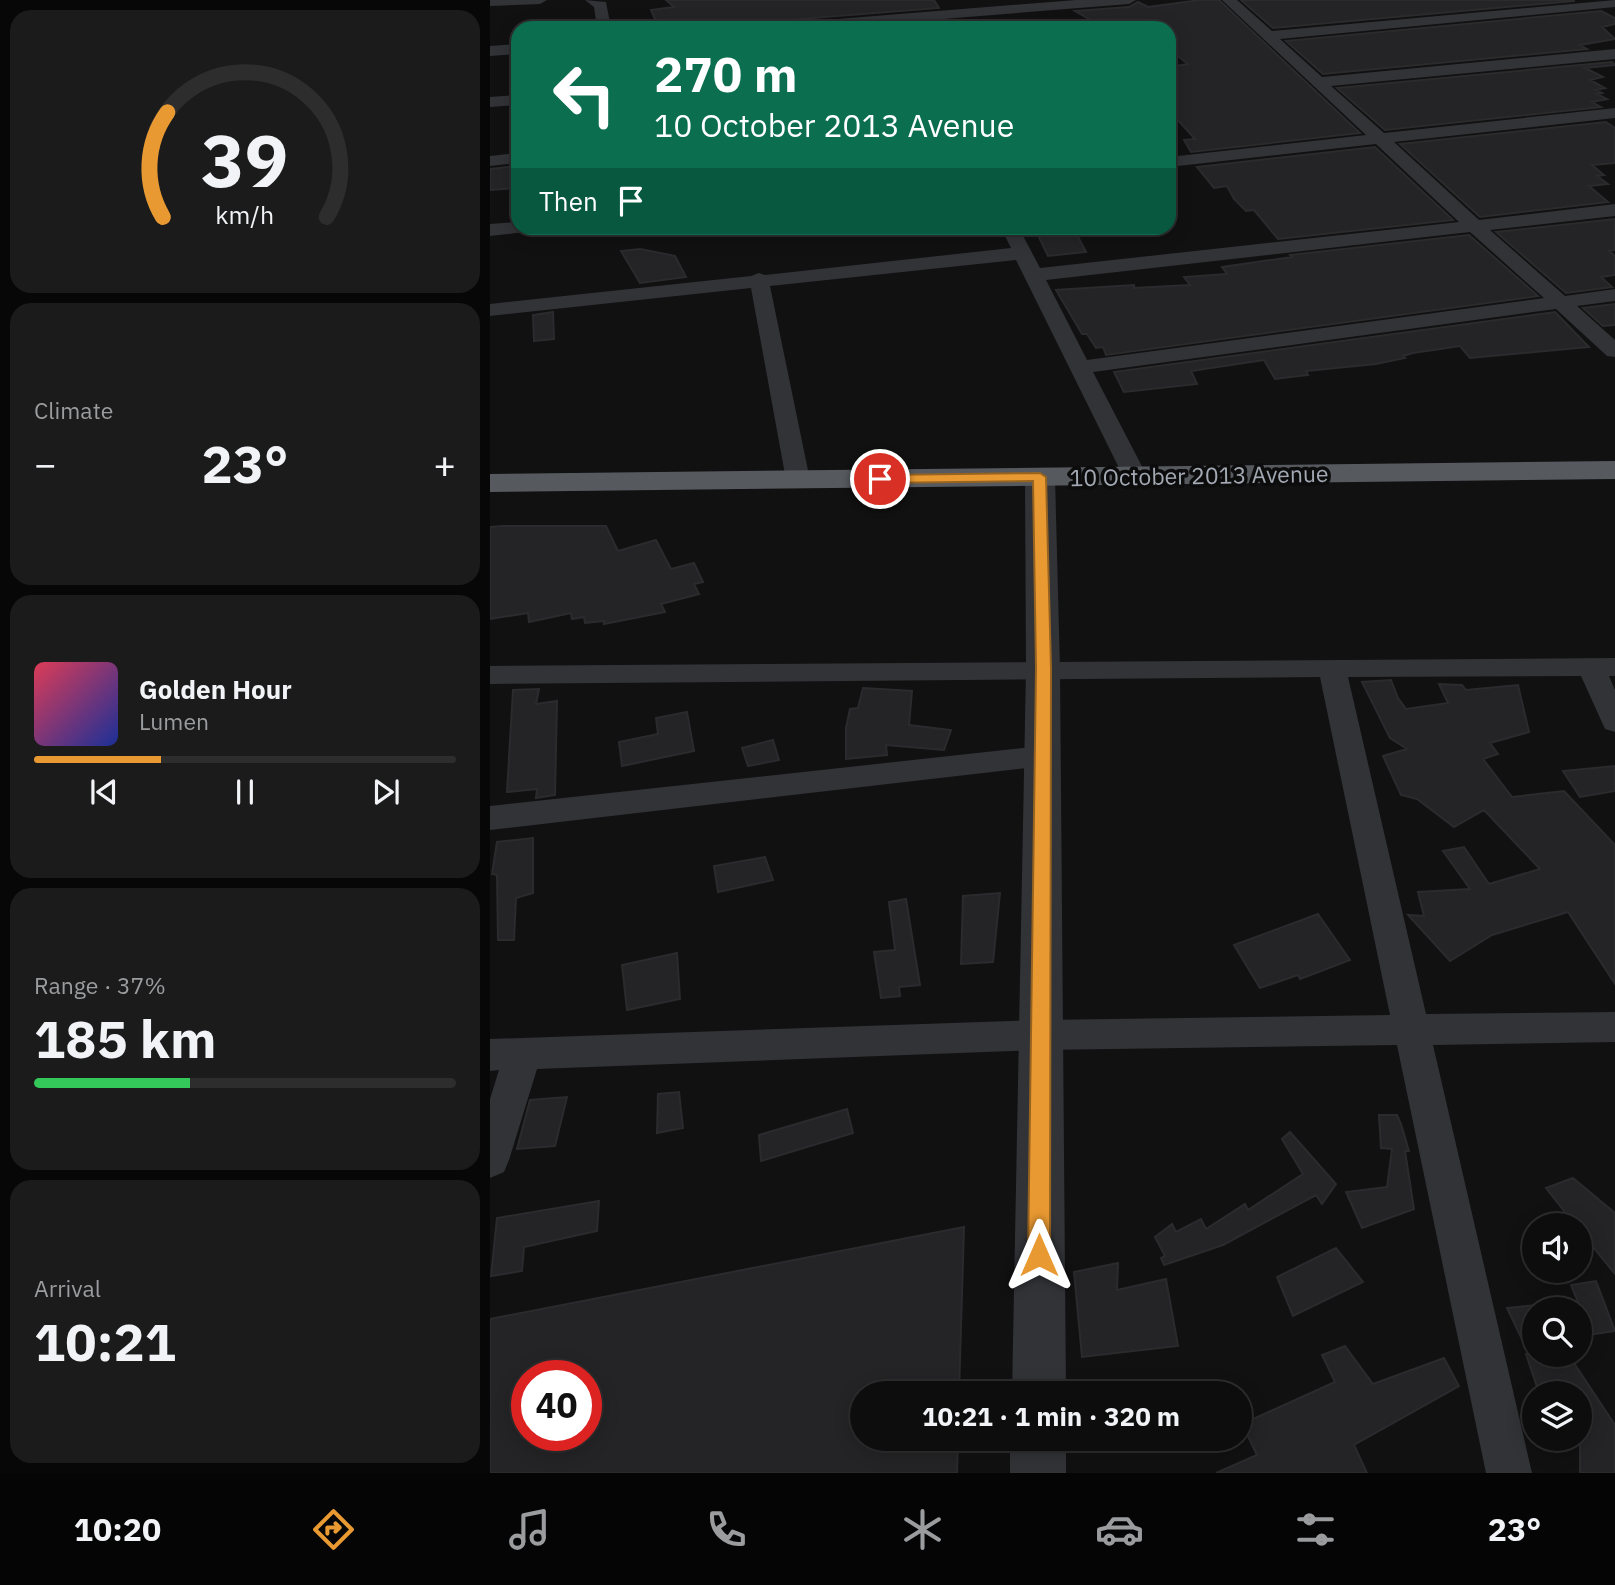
<!DOCTYPE html>
<meta charset="utf-8">
<style>
body{margin:0;font-family:"IBM Plex Sans",sans-serif;background:#1b1b1c;color:#f1f3f6;height:100vh;display:flex;flex-direction:column;font-size:26px;white-space:nowrap}
*{box-sizing:border-box;margin:0}
p{font-size:23px;color:#9a9c9e}
.icon{flex:none;width:38px;height:38px;fill:none;stroke:currentColor;stroke-width:2;stroke-linecap:round;stroke-linejoin:round}
.map{position:relative;flex:1;overflow:hidden}
.sheet{display:flex;flex-direction:column;gap:10px;padding:10px;background:#070708;width:490px}
.sheet>*{flex:none}
.guide{position:absolute;left:21px;top:21px;width:665px;height:214px;border-radius:21px;box-shadow:0 4px 18px #0003,0 0 0 2px #2d2d2e;background:#0b6e4f;color:#fff;overflow:hidden}
.buttons{position:absolute;left:1032px;top:1213px;display:grid;gap:14px}
.buttons a{display:grid;place-items:center;width:70px;height:70px;border-radius:50%;background:#0d0d0e;box-shadow:0 4px 18px #0003,0 0 0 2px #2d2d2e;font-size:35px}
.speed{position:absolute;left:21px;top:1360px;display:flex;gap:14px;font-size:35px;font-weight:700;text-align:center}
.speed>*{display:grid;place-content:center;width:91px;height:91px;border-radius:50%;background:#0d0d0e;box-shadow:0 4px 18px #0003,0 0 0 2px #2d2d2e;line-height:1}
.speed .limit{border:10px solid #d22;background:#fff;color:#111}
.pin{position:absolute;display:grid;place-items:center;width:60px;height:60px;color:#fff;margin:-30px;border:4px solid #fff;border-radius:50%;box-shadow:0 2px 7px #0007}
.me{position:absolute;width:77px;margin:-38px;rotate:0deg;stroke-linejoin:round;filter:drop-shadow(0 0 5px #0008)}
.turn{display:flex;align-items:center;gap:24px;height:147px;padding:0 28px;font-size:32px}
.turn .icon{width:91px;height:91px;stroke-width:2.5}
.turn b{display:block;font-size:49px;line-height:60px}
.then{display:flex;align-items:center;height:66px;padding:0 28px;background:#0003;gap:14px;font-size:26px}
.big{font-size:52px;font-weight:700;line-height:1.1}
.sheet .widget{flex:1;display:flex;flex-direction:column;justify-content:center;gap:10px;min-width:0;padding:0 24px;border-radius:21px;background:#1b1b1c}
.sheet .dial{align-items:center;gap:0}
.dial svg{height:182px;overflow:visible;fill:none;stroke:#2d2d2e;stroke-width:7;stroke-linecap:round;text-anchor:middle}
.dial text{fill:#f1f3f6;stroke:none}
.song{display:flex;align-items:center;gap:21px}
.cover{width:84px;height:84px;border-radius:10px;background:linear-gradient(135deg,hsl(350 70% 55%),hsl(230 70% 35%))}
.played{height:7px;border-radius:4px;background:linear-gradient(90deg,#e99932 30%,#2d2d2e 30%)}
.keys{display:flex;justify-content:space-around;direction:ltr}
.heat{display:flex;justify-content:space-between;align-items:center;font-size:38px;direction:ltr}
.charge{height:10px;border-radius:5px;background:linear-gradient(90deg,#34c759 37%,#2d2d2e 0)}
.trip{position:absolute;left:360px;top:1381px;width:402px;height:70px;border-radius:35px;background:#0d0d0e;box-shadow:0 4px 18px #0003,0 0 0 2px #2d2d2e;font-weight:700;line-height:70px;text-align:center}
.dock{display:flex;height:112px;justify-content:space-around;align-items:center;background:#050506;color:#9a9c9e}
.dock .icon{width:49px;height:49px}
.dock .current{color:#e99932}
.dock b{font-size:32px;color:#f1f3f6}
main{display:flex;flex:1;min-height:0}
.map>svg:first-child{display:block}
.building{fill:#242426;stroke:#2b2b2e;stroke-width:2;fill-rule:evenodd}
.lines{fill:none;stroke-linecap:round;stroke-linejoin:round}
.minor{fill:#323337;fill-rule:evenodd}
.tertiary{fill:#323337;fill-rule:evenodd}
.trunk{fill:#565a5f;fill-rule:evenodd}
.route{fill:#e99932;stroke:#976320;stroke-width:2}
.labels{text-anchor:middle;dominant-baseline:central;stroke-width:7;stroke-linejoin:round;paint-order:stroke}
.street-label{font-size:23px;fill:#a3a9b2;stroke:#0c0c0d}
</style>
<main>
<section class="sheet">
<div class="widget dial"><svg viewBox="0 0 100 80">
<path d="M14 69A42 42 0 1 1 86 69"/>
<path d="M14 69A42 42 0 0 1 16 23" stroke="#e99932"/>
<text x="50" y="56" font-size="32" font-weight="700">39</text>
<text x="50" y="72" font-size="11">km/h</text>
</svg></div>
<div class="widget"><p>Climate</p>
<div class="heat"><a>−</a><b class="big">23°</b><a>+</a></div>
</div>
<div class="widget">
<div class="song"><i class="cover"></i><div><b>Golden Hour</b><p>Lumen</p></div></div>
<div class="played"></div>
<div class="keys"><svg class="icon" aria-label="previous" viewBox="0 0 24 24"><path d="M18 5L8 12l10 7zM5 5v14"/></svg><svg class="icon" aria-label="pause" viewBox="0 0 24 24"><path d="M8 5v14M16 5v14"/></svg><svg class="icon" aria-label="next" viewBox="0 0 24 24"><path d="M6 5l10 7-10 7zM19 5v14"/></svg></div>
</div>
<div class="widget"><p>Range · 37%</p><b class="big">185 km</b><div class="charge"></div></div>
<div class="widget"><p>Arrival</p><b class="big">10:21</b></div>
</section>
<div class="map">
<svg width="1125" height="1473" viewBox="0 0 1125 1473">
<rect width="100%" height="100%" fill="#111112"/>
<path class="building" d="M 176,0 L 444,0 L 449,8 L 285,21 L 276,28 L 273,25 L 169,28 L 161,10 L 184,7 Z
M 710,0 L 729,0 L 870,133 L 701,152 L 694,140 L 705,139 L 679,110 L 679,67 L 698,64 L 679,49 L 679,28 L 615,28 L 585,11 L 639,7 L 648,2 L 658,7 Z
M 751,0 L 1084,0 L 1084,1 L 783,28 Z
M 1111,11 L 1125,18 L 1125,24 L 1112,27 L 1125,39 L 1090,45 L 1097,49 L 833,74 L 796,41 Z
M 1122,62 L 1125,65 L 1095,68 L 1113,77 L 1100,80 L 1115,88 L 1106,90 L 1112,93 L 1107,94 L 1117,99 L 1102,102 L 1111,107 L 895,130 L 847,88 Z
M 1116,122 L 1125,128 L 1125,163 L 1102,165 L 1114,175 L 1107,176 L 1118,184 L 1099,186 L 1118,202 L 990,217 L 910,144 Z
M 885,147 L 963,220 L 788,239 L 764,210 L 756,211 L 744,199 L 737,186 L 724,188 L 707,167 Z
M 28,166 L 28,188 L 0,190 L 0,169 Z
M 1125,219 L 1125,250 L 1119,251 L 1125,256 L 1125,275 L 1111,277 L 1122,287 L 1076,293 L 1006,232 Z
M 565,228 L 569,234 L 586,233 L 596,252 L 558,256 L 545,229 Z
M 979,235 L 1048,296 L 616,355 L 613,347 L 606,348 L 597,334 L 592,334 L 566,290 L 644,285 L 644,288 L 700,285 L 694,277 L 737,274 L 732,267 L 802,257 L 800,255 Z
M 150,249 L 185,256 L 196,277 L 150,283 L 131,251 Z
M 1125,304 L 1125,325 L 1113,326 L 1093,308 Z
M 63,312 L 64,339 L 44,341 L 43,315 Z
M 1065,312 L 1099,347 L 980,358 L 970,346 L 923,353 L 913,356 L 915,358 L 886,364 L 816,371 L 818,375 L 785,379 L 774,360 L 701,371 L 707,384 L 634,392 L 624,372 Z
M 13,526 L 116,526 L 128,551 L 166,540 L 181,569 L 204,563 L 213,582 L 204,584 L 209,594 L 171,604 L 175,612 L 114,624 L 114,621 L 95,623 L 94,617 L 82,619 L 81,613 L 39,622 L 38,613 L 0,619 L 0,527 Z
M 901,680 L 908,698 L 916,709 L 958,703 L 949,684 L 972,685 L 976,690 L 1028,685 L 1039,732 L 1000,743 L 1008,754 L 993,759 L 1022,797 L 1074,791 L 1125,845 L 1125,984 L 1078,912 L 1002,935 L 960,961 L 918,915 L 934,916 L 928,892 L 980,889 L 953,851 L 974,847 L 999,884 L 1050,869 L 994,810 L 964,827 L 927,799 L 911,795 L 893,756 L 917,749 L 900,738 L 872,682 Z
M 373,688 L 422,691 L 419,725 L 461,730 L 454,750 L 396,745 L 397,755 L 356,759 L 356,728 L 360,709 L 368,708 Z
M 49,689 L 46,704 L 67,701 L 65,795 L 46,798 L 47,789 L 17,792 L 23,690 Z
M 197,712 L 204,751 L 132,766 L 129,742 L 168,734 L 166,718 Z
M 283,740 L 289,760 L 258,766 L 252,748 Z
M 1125,766 L 1125,791 L 1090,797 L 1073,771 Z
M 43,838 L 43,893 L 26,898 L 24,940 L 8,940 L 7,875 L 2,874 L 7,842 Z
M 275,857 L 283,880 L 228,892 L 224,866 Z
M 510,893 L 503,962 L 471,964 L 473,896 Z
M 416,899 L 430,985 L 409,987 L 410,996 L 391,998 L 384,952 L 405,950 L 399,902 Z
M 828,914 L 860,960 L 810,979 L 808,975 L 770,988 L 744,945 Z
M 187,953 L 190,999 L 137,1010 L 132,965 Z
M 189,1092 L 193,1128 L 167,1133 L 168,1094 Z
M 77,1097 L 65,1146 L 27,1149 L 40,1100 Z
M 357,1109 L 363,1133 L 271,1161 L 269,1135 Z
M 889,1115 L 907,1115 L 911,1124 L 919,1151 L 915,1151 L 924,1209 L 872,1228 L 856,1192 L 897,1187 L 902,1149 L 891,1148 Z
M 800,1132 L 846,1184 L 832,1204 L 826,1195 L 733,1245 L 674,1265 L 671,1258 L 675,1256 L 665,1237 L 682,1224 L 686,1232 L 711,1219 L 716,1229 L 755,1204 L 758,1210 L 813,1174 L 792,1139 Z
M 1083,1178 L 1125,1213 L 1125,1274 L 1090,1231 L 1090,1225 L 1085,1225 L 1056,1188 Z
M 109,1201 L 107,1231 L 34,1247 L 32,1271 L 1,1276 L 7,1218 Z
M 474,1227 L 469,1393 L 373,1393 L 373,1438 L 468,1438 L 467,1473 L 0,1473 L 0,1319 ZM 37,1376 L 96,1376 L 96,1435 L 37,1435 Z
M 846,1248 L 873,1282 L 803,1316 L 787,1277 Z
M 628,1263 L 627,1290 L 676,1279 L 688,1346 L 592,1357 L 584,1272 Z
M 1106,1281 L 1125,1331 L 1090,1336 L 1090,1307 L 1081,1285 Z
M 1045,1305 L 1045,1354 L 1078,1354 L 1125,1425 L 1125,1473 L 1090,1473 L 1090,1393 L 1049,1393 L 1036,1354 L 1039,1354 L 1017,1308 Z
M 855,1346 L 883,1384 L 954,1358 L 969,1386 L 864,1445 L 877,1473 L 726,1473 L 767,1455 L 752,1424 L 845,1382 L 832,1355 Z"/>
<g class="lines">
<path class="minor" d="M 0,0 L 57,0 L 50,4 L 0,6 Z
M 95,0 L 116,2 L 121,28 L 107,28 L 104,7 Z
M 586,0 L 646,0 L 639,4 L 340,28 L 278,28 L 285,24 Z
M 732,0 L 747,0 L 782,31 L 1125,0 L 1125,7 L 790,39 L 832,77 L 1125,49 L 1125,59 L 841,86 L 894,133 L 1125,108 L 1125,118 L 904,142 L 989,220 L 1125,204 L 1125,216 L 1000,230 L 1075,296 L 1125,289 L 1125,301 L 1087,306 L 1125,340 L 1125,357 L 1117,356 L 1066,309 L 603,372 L 657,476 L 654,481 L 645,483 L 636,481 L 633,476 L 526,260 L 280,286 L 320,480 L 317,485 L 308,487 L 299,485 L 296,480 L 261,288 L 0,316 L 0,304 L 261,276 L 269,273 L 275,275 L 521,248 L 511,228 L 529,228 L 550,268 L 969,222 L 886,144 L 679,167 L 679,157 L 876,135 ZM 980,232 L 1054,298 L 597,360 L 556,280 Z
M 28,44 L 28,54 L 0,56 L 0,46 Z
M 28,95 L 28,105 L 0,107 L 0,97 Z
M 28,153 L 28,163 L 0,166 L 0,156 Z
M 28,222 L 28,228 L 37,228 L 35,232 L 0,236 L 0,224 Z
M 1125,658 L 1125,676 L 1119,676 L 1125,690 L 1125,732 L 1115,729 L 1091,676 L 858,677 L 936,1014 L 1125,1012 L 1125,1042 L 943,1045 L 1042,1473 L 996,1473 L 907,1045 L 550,1050 L 47,1069 L 19,1160 L 14,1172 L 0,1178 L 0,1099 L 9,1070 L 0,1071 L 0,1039 L 550,1020 L 900,1015 L 830,677 L 0,684 L 0,666 Z
M 552,746 L 563,749 L 567,757 L 563,765 L 0,830 L 0,806 Z"/>
<path class="tertiary" d="M 550,468 L 561,471 L 565,477 L 570,669 L 576,1393 L 522,1393 L 536,669 L 535,477 L 539,471 Z
M 520,1438 L 576,1438 L 576,1473 L 520,1473 Z"/>
<path class="trunk" d="M 1125,461 L 1125,479 L 0,492 L 0,474 Z"/>
</g>
<path class="route" d="M 550,473 L 556,477 L 561,668 L 560,1255 L 557,1263 L 549,1266 L 541,1263 L 538,1255 L 546,668 L 543,481 L 390,483 L 383,479 L 390,475 Z"/>
<g class="labels">
<g class="street-label">
<text transform="translate(709 475) rotate(-1)">10 October 2013 Avenue</text>
</g>
</g>
</svg>
<div class="buttons">
<a><svg class="icon" aria-label="sound" viewBox="0 0 24 24"><path d="M4 9h4l5-4v14l-5-4H4zM17 9q2 3 0 6"/></svg></a>
<a><svg class="icon" aria-label="search" viewBox="0 0 24 24"><circle cx="10" cy="10" r="6"/><path d="M15 15l6 6"/></svg></a>
<a><svg class="icon" aria-label="layers" viewBox="0 0 24 24"><path d="M12 4l9 5-9 5-9-5zM3 14l9 5 9-5"/></svg></a>
</div>
<div class="speed"><div class="limit">40</div></div>
<div class="pin" style="left:390px;top:479px;background:#d93025"><svg class="icon" aria-label="arrive" viewBox="0 0 24 24"><path d="M6 21V4h12l-3 4 3 4H6"/></svg></div>
<svg class="me" style="left:549px;top:1255px" viewBox="-20 -20 40 40"><path d="M0-17L14 15 0 8-14 15z" fill="#e99932" stroke="#fff" stroke-width="4"/></svg>
<div class="trip">10:21 · 1 min · 320 m</div>
<div class="guide">
<div class="turn"><svg class="icon" aria-label="left" viewBox="0 0 24 24"><path d="M17 20v-9H6M10 6l-5 5 5 5"/></svg><div><b>270 m</b>10 October 2013 Avenue</div></div>
<div class="then">Then<svg class="icon" aria-label="arrive" viewBox="0 0 24 24"><path d="M6 21V4h12l-3 4 3 4H6"/></svg></div>
</div>
</div>
</main>
<nav class="dock">
<b>10:20</b>
<svg class="icon current" aria-label="directions" viewBox="0 0 24 24"><path d="M12 3l9 9-9 9-9-9zM9 14v-3h6M13 9l2 2-2 2"/></svg>
<svg class="icon" aria-label="music" viewBox="0 0 24 24"><path d="M9 18V5l10-2v13"/><circle cx="6" cy="18" r="3"/><circle cx="16" cy="16" r="3"/></svg>
<svg class="icon" aria-label="phone" viewBox="0 0 24 24"><path d="M5 4h4l2 5-3 2q2 4 5 5l2-3 5 2v4C11 20 4 13 5 4z"/></svg>
<svg class="icon" aria-label="climate" viewBox="0 0 24 24"><path d="M12 3v18M4 7l16 10M4 17L20 7"/></svg>
<svg class="icon" aria-label="car" viewBox="0 0 24 24"><path d="M5 17H2v-5l4-1 3-4h7l3 4 3 1v5h-3M9 17h6M6 11h13"/><circle cx="7" cy="17" r="2"/><circle cx="17" cy="17" r="2"/></svg>
<svg class="icon" aria-label="filters" viewBox="0 0 24 24"><path d="M4 7h16M4 17h16"/><circle cx="9" cy="7" r="2"/><circle cx="15" cy="17" r="2"/></svg>
<b>23°</b>
</nav>
